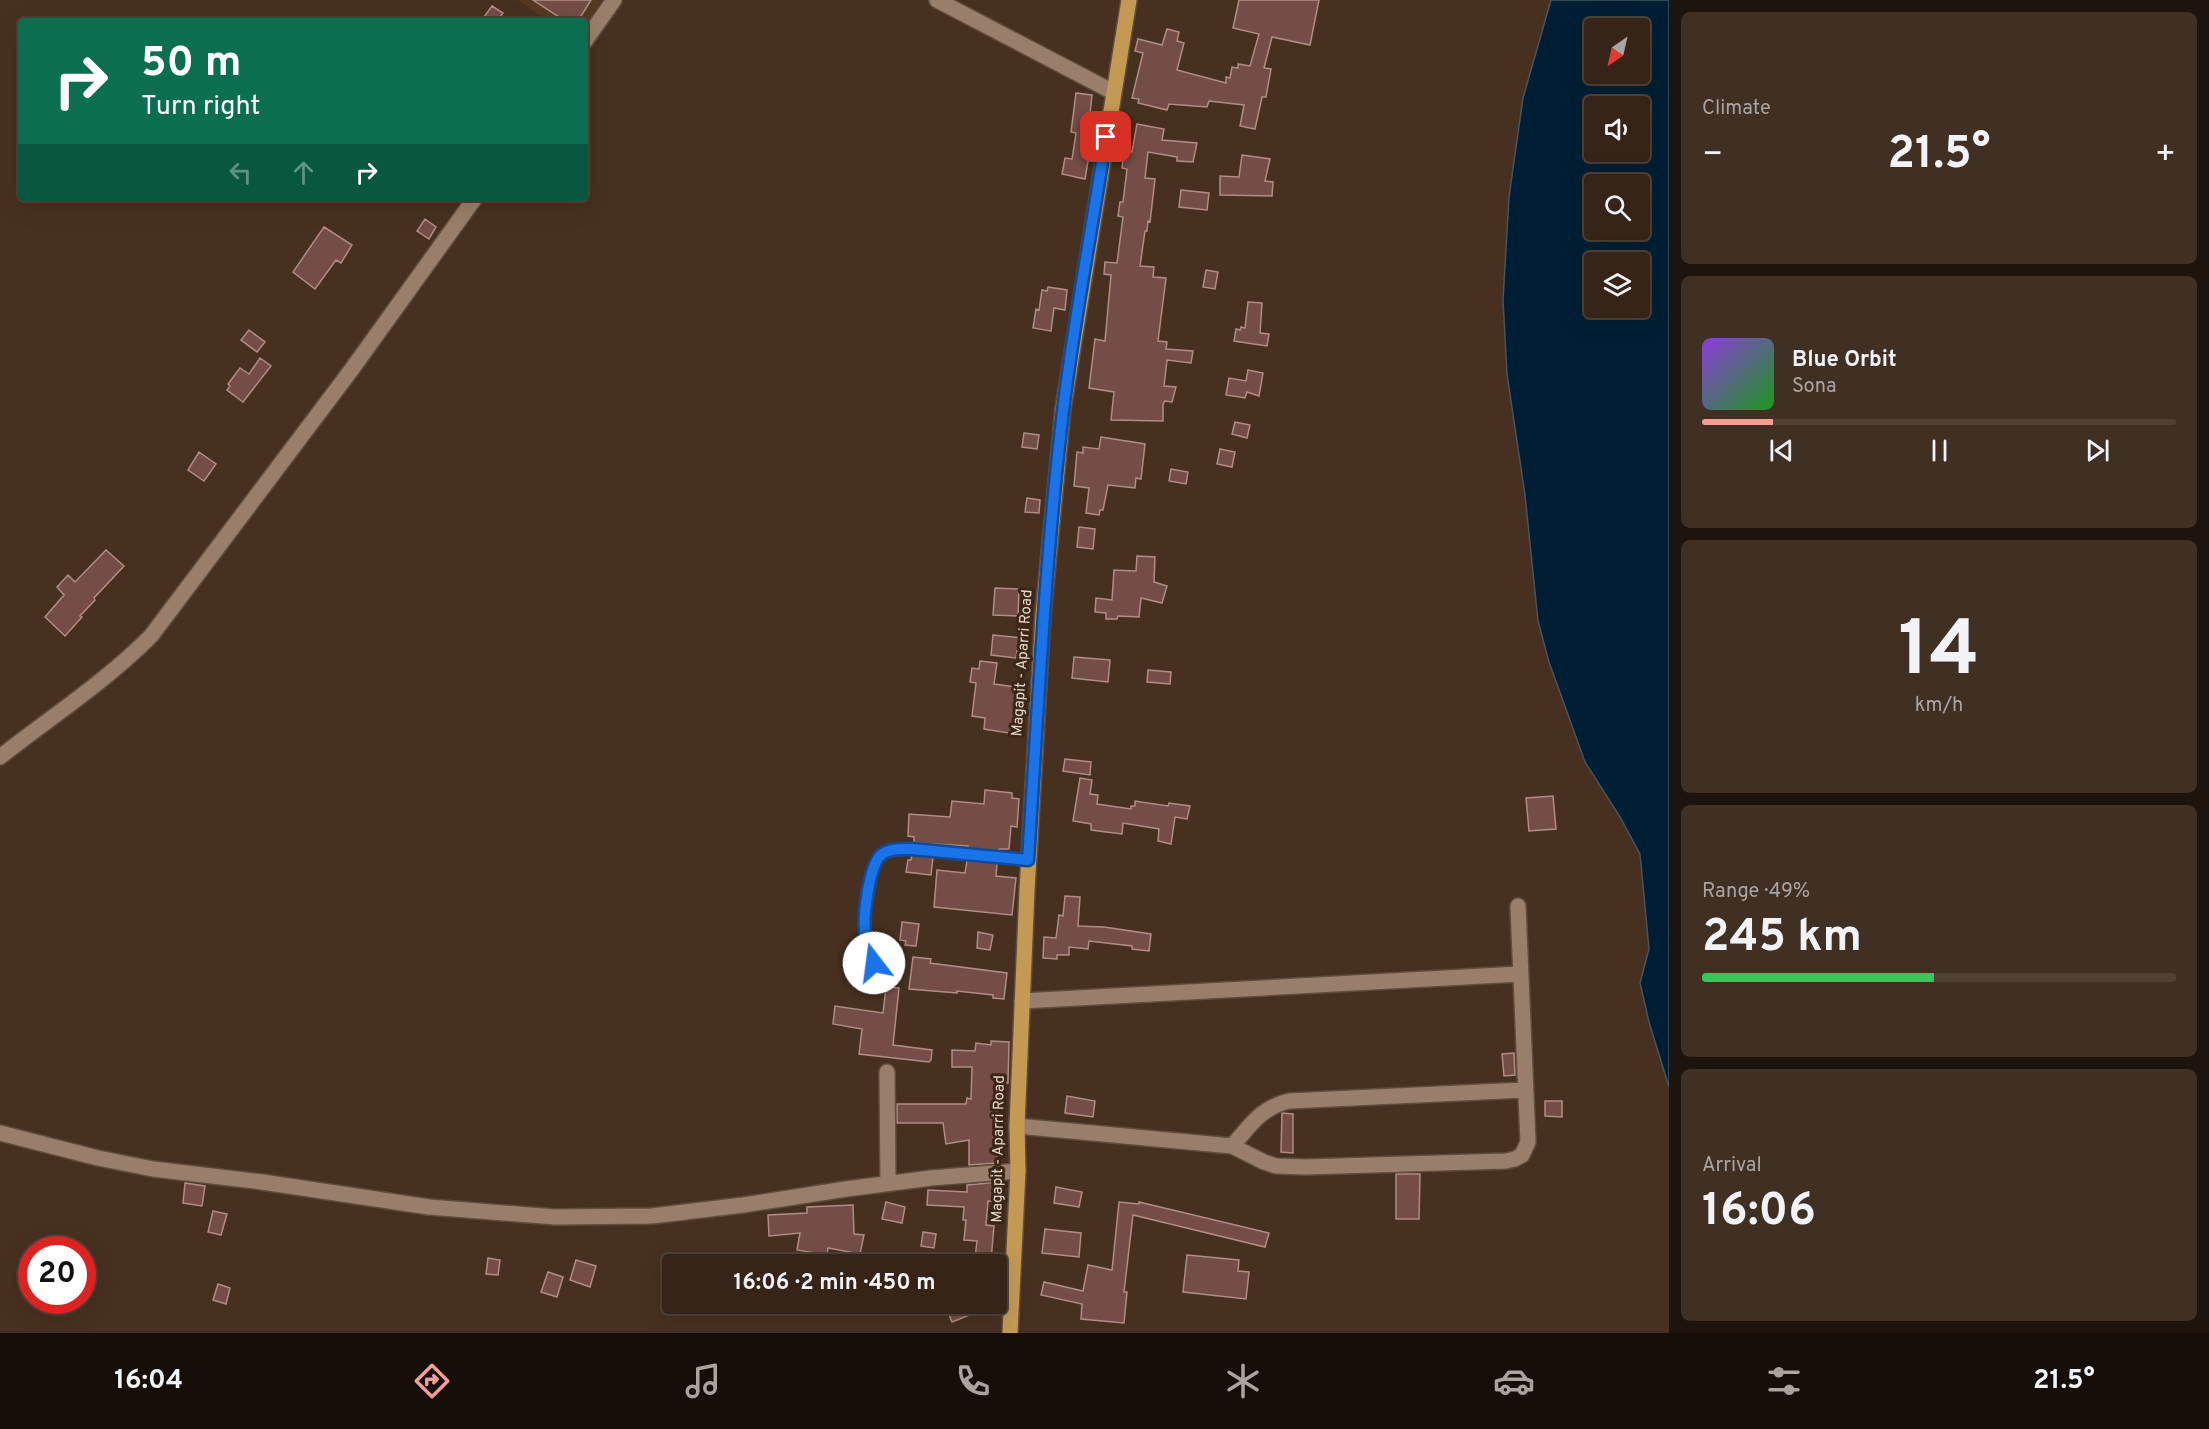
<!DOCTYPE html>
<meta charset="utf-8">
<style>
body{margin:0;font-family:Overpass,sans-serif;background:#403024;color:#f1f3f6;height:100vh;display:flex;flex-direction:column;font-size:22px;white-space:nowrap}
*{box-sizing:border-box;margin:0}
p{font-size:20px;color:#aaa4a1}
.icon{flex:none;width:33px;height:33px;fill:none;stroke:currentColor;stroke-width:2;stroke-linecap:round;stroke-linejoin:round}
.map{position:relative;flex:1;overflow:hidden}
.drawer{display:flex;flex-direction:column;gap:12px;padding:12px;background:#1d140d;width:540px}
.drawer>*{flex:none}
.hud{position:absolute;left:18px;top:18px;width:570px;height:183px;border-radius:6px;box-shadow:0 6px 24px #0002,0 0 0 2px #4f4136;background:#0b6e4f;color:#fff;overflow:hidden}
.needle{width:39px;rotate:214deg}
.buttons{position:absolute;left:1584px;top:18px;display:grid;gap:12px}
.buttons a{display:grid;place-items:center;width:66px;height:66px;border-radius:6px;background:#352417;box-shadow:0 6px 24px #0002,0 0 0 2px #4f4136;font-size:30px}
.speed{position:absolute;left:18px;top:1236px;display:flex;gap:12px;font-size:30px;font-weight:700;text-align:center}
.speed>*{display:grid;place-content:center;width:78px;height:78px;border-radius:50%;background:#352417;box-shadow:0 6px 24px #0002,0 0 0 2px #4f4136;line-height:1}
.speed .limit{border:9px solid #d22;background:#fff;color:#111}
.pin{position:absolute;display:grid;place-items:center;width:51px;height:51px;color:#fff;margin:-26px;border-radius:12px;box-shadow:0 3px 9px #0006}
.me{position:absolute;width:66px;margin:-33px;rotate:345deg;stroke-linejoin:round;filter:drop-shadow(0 0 4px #0008)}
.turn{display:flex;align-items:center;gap:21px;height:126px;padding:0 24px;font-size:27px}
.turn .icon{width:78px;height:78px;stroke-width:2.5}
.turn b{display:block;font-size:42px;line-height:51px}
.lanes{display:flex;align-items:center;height:57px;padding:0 24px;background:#0003;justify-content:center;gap:30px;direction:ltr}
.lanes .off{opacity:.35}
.big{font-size:45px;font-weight:700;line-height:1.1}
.drawer .card{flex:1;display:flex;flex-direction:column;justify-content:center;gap:9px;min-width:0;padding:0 21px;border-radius:9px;background:#403024}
.drawer .dial{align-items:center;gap:0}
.dial b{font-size:78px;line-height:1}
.song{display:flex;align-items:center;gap:18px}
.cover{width:72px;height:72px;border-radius:9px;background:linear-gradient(135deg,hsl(270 70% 55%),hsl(120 70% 35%))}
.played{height:6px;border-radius:3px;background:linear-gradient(90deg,#f59c95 15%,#4f4136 15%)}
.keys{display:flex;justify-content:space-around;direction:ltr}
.heat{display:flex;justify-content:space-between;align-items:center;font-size:33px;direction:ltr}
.charge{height:9px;border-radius:4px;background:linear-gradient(90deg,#34c759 49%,#4f4136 0)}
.trip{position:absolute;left:662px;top:1254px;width:345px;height:60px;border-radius:6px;background:#352417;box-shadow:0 6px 24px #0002,0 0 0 2px #4f4136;font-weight:700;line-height:60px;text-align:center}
.dock{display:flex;height:96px;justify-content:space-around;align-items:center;background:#150e09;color:#aaa4a1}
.dock .icon{width:42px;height:42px}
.dock .on{color:#f59c95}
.dock b{font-size:27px;color:#f1f3f6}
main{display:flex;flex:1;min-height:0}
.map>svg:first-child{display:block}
.built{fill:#553922}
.water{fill:#011f34;stroke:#455662;stroke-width:1.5;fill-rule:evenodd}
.building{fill:#744e46;stroke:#af8d85;stroke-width:1.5}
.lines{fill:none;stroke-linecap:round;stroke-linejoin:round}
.lane-casing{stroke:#604d3e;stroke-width:11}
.street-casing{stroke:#604d3e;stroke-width:18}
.primary-casing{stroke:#604d3e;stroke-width:18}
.lane{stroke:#997f6b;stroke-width:8}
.street{stroke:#997f6b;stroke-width:15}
.primary{stroke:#c49954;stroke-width:15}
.route-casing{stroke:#114b97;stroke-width:15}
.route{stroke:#1a73e8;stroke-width:10}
.labels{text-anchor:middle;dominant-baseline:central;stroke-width:6;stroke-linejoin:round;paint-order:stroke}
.street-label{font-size:15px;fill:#e5d7cc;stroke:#3c2615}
</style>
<main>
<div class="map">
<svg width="1669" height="1333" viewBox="0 0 1669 1333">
<rect width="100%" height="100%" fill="#47301f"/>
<path class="built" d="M 518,0 L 603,0 L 585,25 L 585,21 L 548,21 Z"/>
<path class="water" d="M 1551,0 L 1669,0 L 1669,1087 L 1649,1022 L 1640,983 L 1649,949 L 1640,854 L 1620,817 L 1585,762 L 1549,662 L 1538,621 L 1525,495 L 1507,374 L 1503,300 L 1509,197 L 1523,98 ZM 1594,28 L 1640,28 L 1640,74 L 1594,74 ZM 1594,106 L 1640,106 L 1640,152 L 1594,152 ZM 1594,184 L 1640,184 L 1640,230 L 1594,230 ZM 1594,262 L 1640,262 L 1640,308 L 1594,308 Z"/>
<path class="building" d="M 533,0 L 591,0 L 578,21 L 565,21 Z
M 1239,0 L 1319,0 L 1310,45 L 1272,37 L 1264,68 L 1271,69 L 1266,97 L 1262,97 L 1255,129 L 1240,126 L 1244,105 L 1209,101 L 1207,107 L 1169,104 L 1167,110 L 1138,103 L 1139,99 L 1132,98 L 1143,53 L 1135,51 L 1138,39 L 1162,45 L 1167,29 L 1179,32 L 1177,41 L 1184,43 L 1177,70 L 1226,83 L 1226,77 L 1230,78 L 1232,67 L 1238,68 L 1238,64 L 1250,66 L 1259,34 L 1233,28 Z
M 492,6 L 503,13 L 497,21 L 481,21 Z
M 1076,93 L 1092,95 L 1087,143 L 1091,144 L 1085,179 L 1062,174 L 1065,158 L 1072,159 L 1076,133 L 1071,132 Z
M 1137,124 L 1164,129 L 1162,140 L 1197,143 L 1193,162 L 1177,161 L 1177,157 L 1148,152 L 1145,178 L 1155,179 L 1150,222 L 1148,221 L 1147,231 L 1145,231 L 1140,266 L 1154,267 L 1153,277 L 1166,278 L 1158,341 L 1167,342 L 1166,349 L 1193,351 L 1191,363 L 1167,360 L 1164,386 L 1176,387 L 1172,402 L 1165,401 L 1163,404 L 1163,421 L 1111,420 L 1114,392 L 1089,388 L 1095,339 L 1105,341 L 1111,275 L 1104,274 L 1105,262 L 1117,263 L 1123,217 L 1118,216 L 1120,202 L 1123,202 L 1127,169 L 1122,168 L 1124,151 L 1132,152 Z
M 1242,155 L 1270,159 L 1265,181 L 1273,182 L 1272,196 L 1220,195 L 1220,176 L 1239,177 Z
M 1181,190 L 1209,193 L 1207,210 L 1179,207 Z
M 425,219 L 436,227 L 429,239 L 417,231 Z
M 324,227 L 352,245 L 341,263 L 336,260 L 315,289 L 293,272 Z
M 1206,270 L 1218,272 L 1215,289 L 1203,287 Z
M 1048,287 L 1067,290 L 1065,310 L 1054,308 L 1051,331 L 1033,328 L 1036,309 L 1039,310 L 1042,290 L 1047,291 Z
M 1248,302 L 1262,303 L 1260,333 L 1269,334 L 1267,346 L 1234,341 L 1236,329 L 1240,330 L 1241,327 L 1245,328 Z
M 249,330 L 265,342 L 257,352 L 241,340 Z
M 260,358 L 271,366 L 243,402 L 227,390 L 230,386 L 228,384 L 240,368 L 249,374 Z
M 1248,370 L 1263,373 L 1259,396 L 1247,392 L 1245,398 L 1226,395 L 1229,378 L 1246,381 Z
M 1235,422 L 1250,425 L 1247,438 L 1232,434 Z
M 1024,433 L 1039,435 L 1037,449 L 1022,447 Z
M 1101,437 L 1145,444 L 1141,479 L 1136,478 L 1135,488 L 1108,485 L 1103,510 L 1100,510 L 1099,515 L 1086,513 L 1089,488 L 1074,486 L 1077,452 L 1083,453 L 1083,447 L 1099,449 Z
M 1220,449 L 1235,452 L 1232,467 L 1217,464 Z
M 199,452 L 216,464 L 204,481 L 188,470 Z
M 1171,469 L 1188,472 L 1186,484 L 1169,481 Z
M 1027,498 L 1040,500 L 1039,513 L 1025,512 Z
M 1079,527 L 1095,529 L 1093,549 L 1077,547 Z
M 106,550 L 124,566 L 94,598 L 95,600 L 80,616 L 82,617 L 65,636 L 45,617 L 64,595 L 57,587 L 68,575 L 75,582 Z
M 1137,556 L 1155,557 L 1154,582 L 1167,586 L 1162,603 L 1141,598 L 1139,617 L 1118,616 L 1117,619 L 1106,619 L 1106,613 L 1095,612 L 1096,598 L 1112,600 L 1114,570 L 1136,571 Z
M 995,588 L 1019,589 L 1018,616 L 993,615 Z
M 993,635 L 1022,638 L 1021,651 L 1017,651 L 1016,658 L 991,655 Z
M 1074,657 L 1110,660 L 1108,682 L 1072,678 Z
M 980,661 L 997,663 L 994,684 L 1024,688 L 1021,713 L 1018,713 L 1015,734 L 984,729 L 985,718 L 972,716 L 976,683 L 970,682 L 972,668 L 979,669 Z
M 1148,670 L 1171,672 L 1170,684 L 1147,682 Z
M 1065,759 L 1091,762 L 1090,775 L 1063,771 Z
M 1080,778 L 1092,780 L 1090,794 L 1098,795 L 1097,804 L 1131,809 L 1131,806 L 1135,806 L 1135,801 L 1168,806 L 1169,803 L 1190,806 L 1187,819 L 1175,817 L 1171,844 L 1158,841 L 1159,829 L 1123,823 L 1122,834 L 1091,830 L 1091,824 L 1073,821 Z
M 985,790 L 1012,793 L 1012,798 L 1019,799 L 1017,827 L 1011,826 L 1009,849 L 999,849 L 998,851 L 968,848 L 968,846 L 914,843 L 914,837 L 908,836 L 909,814 L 950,817 L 952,801 L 984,804 Z
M 1553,796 L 1556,829 L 1529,831 L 1526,798 Z
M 912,855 L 933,857 L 931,875 L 906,872 L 908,860 L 911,860 Z
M 967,861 L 997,863 L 996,876 L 1016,878 L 1012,915 L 934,907 L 937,870 L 965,873 Z
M 1065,896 L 1080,897 L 1078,926 L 1104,927 L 1151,934 L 1149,951 L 1132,949 L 1132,946 L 1089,941 L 1088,949 L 1069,947 L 1069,955 L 1057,955 L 1057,959 L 1043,958 L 1044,937 L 1056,938 L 1059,915 L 1063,916 Z
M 902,922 L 919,924 L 916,946 L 905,945 L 906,941 L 900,940 Z
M 978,932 L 993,935 L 990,950 L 977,948 Z
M 913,957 L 931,959 L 930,963 L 1007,973 L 1004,999 L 993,998 L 993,995 L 957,991 L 957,993 L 909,989 Z
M 886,987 L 899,988 L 893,1045 L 932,1050 L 931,1060 L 929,1062 L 859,1054 L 862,1029 L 833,1024 L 835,1006 L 883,1013 Z
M 991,1041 L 1009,1042 L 1008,1083 L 1005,1083 L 1002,1106 L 998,1106 L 993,1138 L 999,1138 L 999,1152 L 997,1152 L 997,1163 L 969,1165 L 969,1140 L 946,1144 L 943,1123 L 897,1123 L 897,1104 L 966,1104 L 967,1098 L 971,1099 L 972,1067 L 952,1067 L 952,1050 L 975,1051 L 976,1043 L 991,1045 Z
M 1514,1053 L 1515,1075 L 1504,1076 L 1502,1054 Z
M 1067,1096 L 1095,1101 L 1093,1117 L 1065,1113 Z
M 1545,1101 L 1562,1101 L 1562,1117 L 1545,1116 Z
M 1282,1113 L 1293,1114 L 1293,1153 L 1281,1152 Z
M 1396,1174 L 1420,1174 L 1419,1219 L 1396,1219 Z
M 999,1182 L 997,1202 L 988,1201 L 986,1225 L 994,1226 L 991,1260 L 975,1258 L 977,1241 L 964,1240 L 966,1220 L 963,1220 L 964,1207 L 927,1205 L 928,1190 L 967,1192 L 967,1185 Z
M 185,1183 L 205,1186 L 202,1206 L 183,1203 Z
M 1056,1187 L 1082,1192 L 1079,1207 L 1054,1203 Z
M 886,1202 L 905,1207 L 902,1223 L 882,1219 Z
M 1119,1202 L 1139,1204 L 1139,1202 L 1269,1233 L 1265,1247 L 1133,1215 L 1124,1292 L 1127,1292 L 1124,1323 L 1081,1319 L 1082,1304 L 1041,1295 L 1044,1282 L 1083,1291 L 1088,1265 L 1112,1270 Z
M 853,1205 L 854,1234 L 864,1235 L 860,1254 L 828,1248 L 827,1255 L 797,1250 L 800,1233 L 769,1236 L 768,1215 L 807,1213 L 807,1207 Z
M 213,1211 L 227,1214 L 221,1235 L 208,1232 Z
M 1045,1229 L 1081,1233 L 1079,1257 L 1042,1253 Z
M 923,1232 L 936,1234 L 934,1248 L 921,1246 Z
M 1187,1255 L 1239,1260 L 1238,1271 L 1249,1272 L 1246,1299 L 1183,1292 Z
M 488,1258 L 500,1260 L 498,1275 L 486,1274 Z
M 576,1260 L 596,1266 L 590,1287 L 570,1280 Z
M 548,1272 L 563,1277 L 557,1297 L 541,1292 Z
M 218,1284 L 230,1288 L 226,1304 L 213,1300 Z
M 964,1304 L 992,1306 L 952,1322 L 947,1310 Z"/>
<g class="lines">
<defs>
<path id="lane" d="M 880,985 L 865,930 L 866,901 L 875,864 L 879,857 L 894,850 L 912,849 L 1028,860"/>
<path id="street" d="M 937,0 L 1113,92
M 585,41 L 614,0
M 0,757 C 51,717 105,682 151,636 L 352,369 L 475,198
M 1022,1001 L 1520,974
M 887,1072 L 888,1183
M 1017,1126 L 1232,1146 L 1264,1162 L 1276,1166 L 1305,1167 L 1506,1161 L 1515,1159 L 1522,1155 L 1528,1142 L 1518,906
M 0,1133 L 98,1158 L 153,1169 L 262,1182 L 429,1207 L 555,1217 L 652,1216 L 743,1205 L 846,1189 L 931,1178 L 1018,1171
M 1232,1146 C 1251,1125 1260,1108 1289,1101 L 1524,1090"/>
<path id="primary" d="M 1010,1333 L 1018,1171 L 1017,1126 L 1027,890 L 1043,615 L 1063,409 L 1129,0"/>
</defs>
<use href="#lane" class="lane-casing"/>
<use href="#street" class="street-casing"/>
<use href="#primary" class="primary-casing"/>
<use href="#lane" class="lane"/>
<use href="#street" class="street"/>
<use href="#primary" class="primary"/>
</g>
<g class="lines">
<defs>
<path id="route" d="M 874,963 C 871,953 867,942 865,932 C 863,916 869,866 881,855 C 889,848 902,849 912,849 L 1028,860 C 1038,710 1045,560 1063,411 C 1074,320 1092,229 1106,137"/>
</defs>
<use href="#route" class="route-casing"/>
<use href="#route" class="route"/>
</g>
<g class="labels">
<g class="street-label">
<text transform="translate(1023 663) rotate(-86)">Magapit - Aparri Road</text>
<text transform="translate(999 1149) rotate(-89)">Magapit - Aparri Road</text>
</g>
</g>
</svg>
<div class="buttons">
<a><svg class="needle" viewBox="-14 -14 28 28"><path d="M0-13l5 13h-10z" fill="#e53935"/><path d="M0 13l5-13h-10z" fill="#aaa4a1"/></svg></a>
<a><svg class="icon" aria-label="sound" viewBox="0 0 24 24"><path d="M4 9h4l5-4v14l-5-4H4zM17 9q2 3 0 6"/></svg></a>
<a><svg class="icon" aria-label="search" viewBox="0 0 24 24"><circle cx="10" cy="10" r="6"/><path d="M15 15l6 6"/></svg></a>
<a><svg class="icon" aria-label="layers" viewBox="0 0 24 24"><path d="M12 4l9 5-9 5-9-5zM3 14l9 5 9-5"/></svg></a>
</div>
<div class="speed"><div class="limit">20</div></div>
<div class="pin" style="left:1106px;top:137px;background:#d93025"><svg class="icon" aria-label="arrive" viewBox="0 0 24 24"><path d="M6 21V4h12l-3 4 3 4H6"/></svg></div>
<svg class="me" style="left:874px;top:963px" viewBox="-20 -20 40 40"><circle r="19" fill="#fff"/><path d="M0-13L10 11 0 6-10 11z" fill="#1a73e8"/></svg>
<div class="trip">16:06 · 2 min · 450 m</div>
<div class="hud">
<div class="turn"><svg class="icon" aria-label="right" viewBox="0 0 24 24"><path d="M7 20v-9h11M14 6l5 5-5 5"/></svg><div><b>50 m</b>Turn right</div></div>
<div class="lanes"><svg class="icon off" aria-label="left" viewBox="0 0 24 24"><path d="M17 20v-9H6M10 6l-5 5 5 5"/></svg><svg class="icon off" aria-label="ahead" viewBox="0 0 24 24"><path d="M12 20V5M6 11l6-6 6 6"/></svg><svg class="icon" aria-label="right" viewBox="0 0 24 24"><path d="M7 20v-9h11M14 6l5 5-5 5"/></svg></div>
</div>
</div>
<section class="drawer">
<div class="card"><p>Climate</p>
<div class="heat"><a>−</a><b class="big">21.5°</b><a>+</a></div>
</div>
<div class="card">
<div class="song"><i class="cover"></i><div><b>Blue Orbit</b><p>Sona</p></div></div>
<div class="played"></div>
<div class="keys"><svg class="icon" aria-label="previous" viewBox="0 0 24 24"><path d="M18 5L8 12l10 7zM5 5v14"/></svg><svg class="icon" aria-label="pause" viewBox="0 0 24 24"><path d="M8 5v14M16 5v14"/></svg><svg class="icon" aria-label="next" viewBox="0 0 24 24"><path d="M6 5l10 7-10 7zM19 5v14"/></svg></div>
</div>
<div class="card dial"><b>14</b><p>km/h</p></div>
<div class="card"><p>Range · 49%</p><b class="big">245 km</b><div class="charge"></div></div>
<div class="card"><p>Arrival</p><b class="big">16:06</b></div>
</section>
</main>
<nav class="dock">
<b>16:04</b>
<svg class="icon on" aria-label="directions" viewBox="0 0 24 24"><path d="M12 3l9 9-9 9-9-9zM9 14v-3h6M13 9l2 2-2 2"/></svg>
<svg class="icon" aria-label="music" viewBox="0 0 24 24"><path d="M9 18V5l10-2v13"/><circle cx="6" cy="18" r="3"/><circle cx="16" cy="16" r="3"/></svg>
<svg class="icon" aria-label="phone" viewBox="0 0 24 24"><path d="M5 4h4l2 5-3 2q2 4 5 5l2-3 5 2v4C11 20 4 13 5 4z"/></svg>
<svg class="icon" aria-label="climate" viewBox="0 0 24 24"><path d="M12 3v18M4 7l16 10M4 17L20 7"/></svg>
<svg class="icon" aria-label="car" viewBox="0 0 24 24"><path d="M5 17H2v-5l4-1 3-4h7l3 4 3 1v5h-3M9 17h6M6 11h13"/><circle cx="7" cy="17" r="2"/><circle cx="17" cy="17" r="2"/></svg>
<svg class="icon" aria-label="filters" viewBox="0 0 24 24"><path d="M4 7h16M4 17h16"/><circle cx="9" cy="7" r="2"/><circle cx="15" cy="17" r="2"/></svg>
<b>21.5°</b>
</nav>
